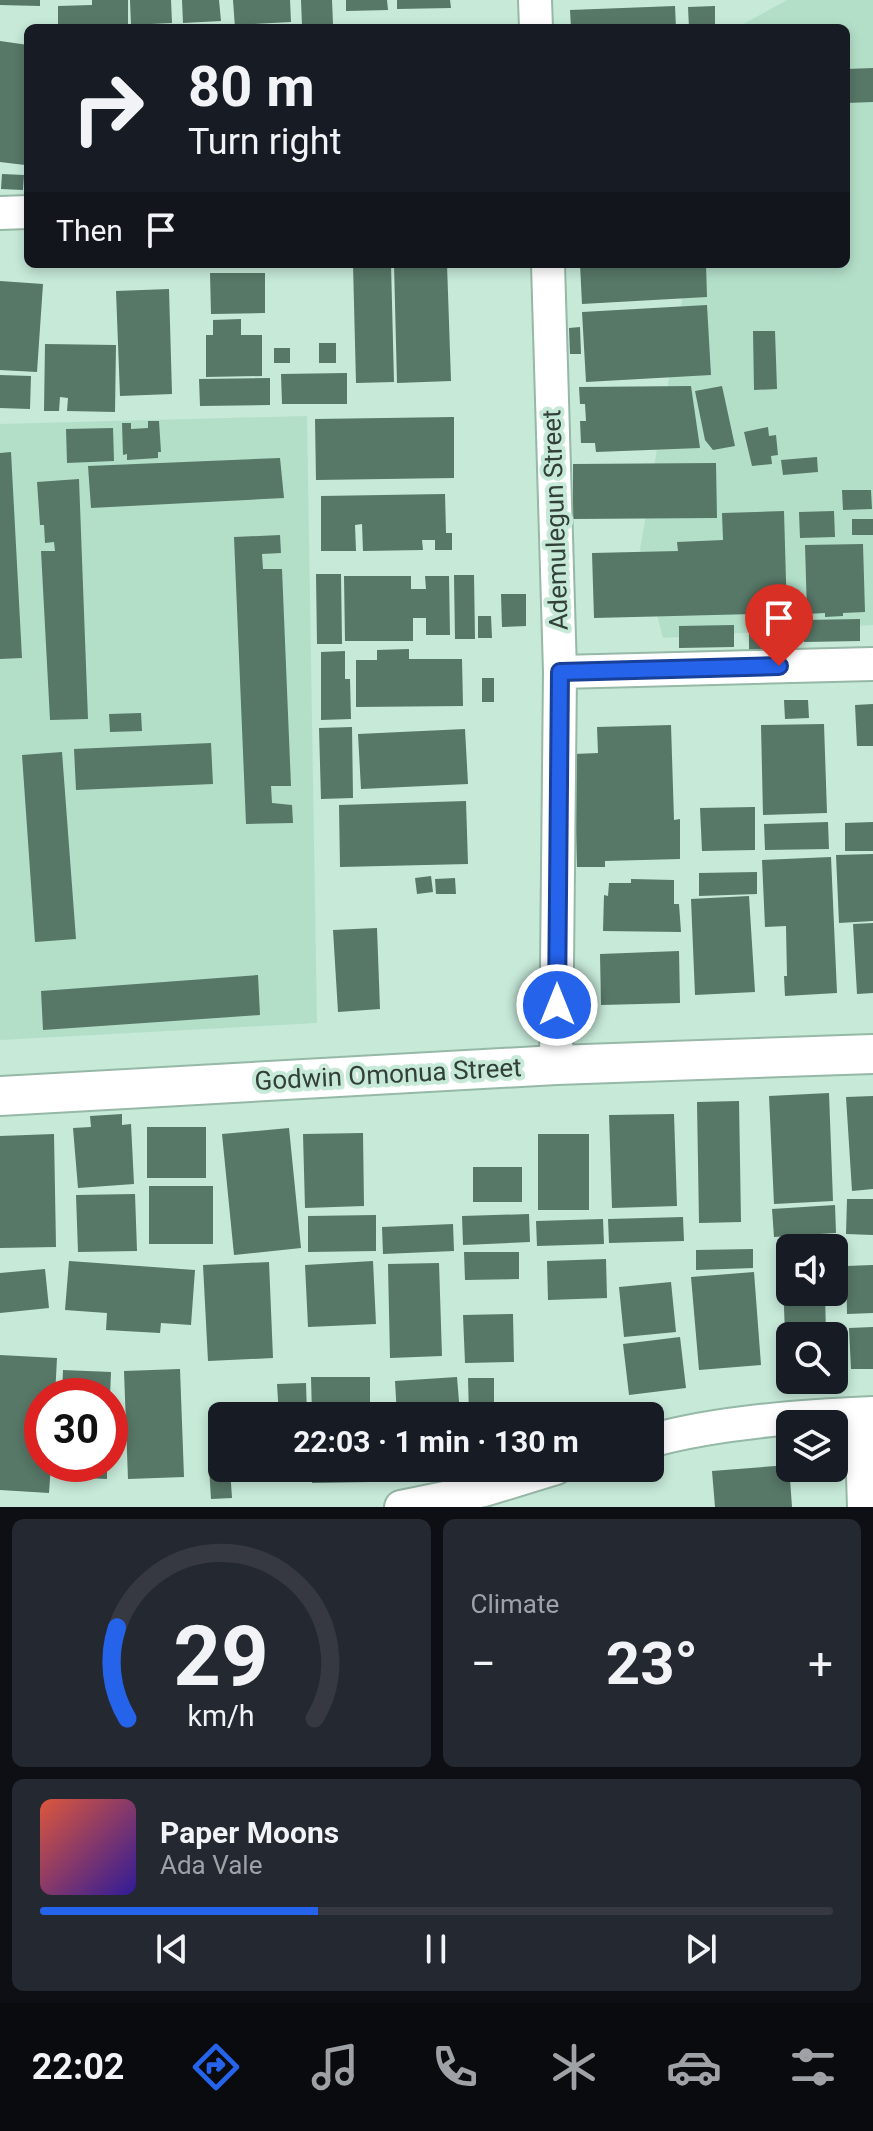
<!DOCTYPE html>
<meta charset="utf-8">
<style>
body{margin:0;font-family:Roboto,sans-serif;background:#242831;color:#f1f3f6;height:100vh;display:flex;flex-direction:column;font-size:30px;white-space:nowrap}
*{box-sizing:border-box;margin:0}
p{font-size:26px;color:#9ea1a6}
.icon{flex:none;width:44px;height:44px;fill:none;stroke:currentColor;stroke-width:2;stroke-linecap:round;stroke-linejoin:round}
.map{position:relative;height:1507px;overflow:hidden}
.drawer{display:flex;flex-direction:column;gap:12px;padding:12px;background:#0d0f14;flex:1}
.drawer>*{flex:none}
.hud{position:absolute;left:24px;top:24px;width:826px;height:244px;border-radius:12px;box-shadow:0 4px 12px #0003;background:#171b24;color:#f1f3f6;overflow:hidden}
.tools{position:absolute;left:776px;top:1234px;display:grid;gap:16px}
.tools a{display:grid;place-items:center;width:72px;height:72px;border-radius:12px;background:#171b24;box-shadow:0 4px 12px #0003;font-size:40px}
.speed{position:absolute;left:24px;top:1378px;display:flex;gap:16px;font-size:40px;font-weight:700;text-align:center}
.speed>*{display:grid;place-content:center;width:104px;height:104px;border-radius:50%;background:#171b24;box-shadow:0 4px 12px #0003;line-height:1}
.speed .limit{border:12px solid #d22;background:#fff;color:#111}
.pin{position:absolute;display:grid;place-items:center;width:68px;height:68px;color:#fff;margin:-82px -34px;border-radius:50% 50% 50% 0;rotate:-45deg;box-shadow:0 0 8px #0007}
.pin .icon{rotate:45deg}
.me{position:absolute;width:88px;margin:-44px;rotate:0deg;stroke-linejoin:round;filter:drop-shadow(0 0 6px #0008)}
.turn{display:flex;align-items:center;gap:28px;height:168px;padding:0 32px;font-size:36px}
.turn .icon{width:104px;height:104px;stroke-width:2.5}
.turn b{display:block;font-size:56px;line-height:68px}
.then{display:flex;align-items:center;height:76px;padding:0 32px;background:#0003;gap:16px;font-size:30px}
.big{font-size:60px;font-weight:700;line-height:1.1}
.drawer .widget{flex:1;display:flex;flex-direction:column;justify-content:center;gap:12px;min-width:0;padding:0 28px;border-radius:12px;background:#242831}
.drawer .dial{align-items:center;gap:0}
.dial svg{height:208px;overflow:visible;fill:none;stroke:#363941;stroke-width:7;stroke-linecap:round;text-anchor:middle}
.dial text{fill:#f1f3f6;stroke:none}
.song{display:flex;align-items:center;gap:24px}
.cover{width:96px;height:96px;border-radius:12px;background:linear-gradient(135deg,hsl(10 70% 55%),hsl(250 70% 35%))}
.played{height:8px;border-radius:4px;background:linear-gradient(90deg,#2563eb 35%,#363941 35%)}
.keys{display:flex;justify-content:space-around;direction:ltr}
.heat{display:flex;justify-content:space-between;align-items:center;font-size:44px;direction:ltr}
.drawer .tiles{flex:1;display:grid;gap:12px;grid-template-columns:1fr 1fr}
.widget:last-child{grid-column:span 2}
.trip{position:absolute;left:208px;top:1402px;width:456px;height:80px;border-radius:12px;background:#171b24;box-shadow:0 4px 12px #0003;font-weight:700;line-height:80px;text-align:center}
.tab-bar{display:flex;height:128px;justify-content:space-around;align-items:center;background:#090b0e;color:#9ea1a6}
.tab-bar .icon{width:56px;height:56px}
.tab-bar .on{color:#2563eb}
.tab-bar b{font-size:36px;color:#f1f3f6}
.map>svg:first-child{display:block}
.built{fill:#b3dfc9}
.building{fill:#577767}
.lines{fill:none;stroke-linecap:round;stroke-linejoin:round}
.minor-casing{stroke:#96b8a7;stroke-width:36}
.tertiary-casing{stroke:#96b8a7;stroke-width:42}
.minor{stroke:#fff;stroke-width:32}
.tertiary{stroke:#fff;stroke-width:38}
.route-casing{stroke:#184099;stroke-width:20}
.route{stroke:#2563eb;stroke-width:14}
.labels{text-anchor:middle;dominant-baseline:central;stroke-width:8;stroke-linejoin:round;paint-order:stroke}
.street-label{font-size:26px;fill:#324039;stroke:#c6e9d8}
</style>
<div class="map">
<svg width="873" height="1507" viewBox="0 0 873 1507">
<rect width="100%" height="100%" fill="#c6e9d8"/>
<path class="built" d="M 787,0 L 873,0 L 873,625 L 663,638 L 640,550 L 688,264 L 846,264 L 846,28 L 736,28 Z
M 307,416 L 317,1023 L 0,1040 L 0,424 Z"/>
<path class="building" d="M 0,0 L 40,0 L 40,6 L 0,5 Z
M 92,0 L 128,0 L 128,28 L 58,28 L 58,6 L 92,5 Z
M 130,0 L 171,0 L 172,23 L 131,25 Z
M 182,0 L 219,0 L 221,21 L 183,23 Z
M 233,0 L 290,0 L 291,22 L 254,24 L 255,28 L 235,28 Z
M 301,0 L 332,0 L 333,24 L 302,25 Z
M 346,0 L 387,0 L 388,10 L 346,11 Z
M 397,0 L 450,0 L 451,8 L 397,9 Z
M 675,6 L 676,28 L 571,28 L 570,10 Z
M 715,6 L 715,28 L 689,28 L 688,7 Z
M 0,41 L 28,45 L 28,142 L 25,165 L 0,162 Z
M 873,68 L 873,102 L 846,103 L 846,69 Z
M 2,174 L 24,175 L 23,190 L 1,189 Z
M 353,264 L 391,264 L 394,382 L 356,383 Z
M 394,264 L 447,264 L 451,381 L 397,383 Z
M 580,264 L 706,264 L 707,297 L 582,304 Z
M 210,273 L 265,273 L 265,313 L 211,314 Z
M 0,281 L 43,284 L 37,372 L 0,370 Z
M 169,289 L 172,394 L 120,396 L 116,291 Z
M 707,305 L 711,375 L 586,382 L 582,312 Z
M 241,319 L 241,335 L 262,335 L 262,376 L 206,377 L 206,335 L 213,335 L 213,320 Z
M 580,327 L 581,354 L 570,354 L 569,328 Z
M 753,331 L 775,331 L 777,389 L 754,390 Z
M 319,343 L 336,343 L 336,363 L 319,363 Z
M 45,344 L 116,345 L 115,412 L 67,411 L 68,398 L 60,397 L 59,411 L 44,411 Z
M 274,348 L 290,348 L 290,363 L 274,363 Z
M 347,373 L 347,404 L 282,404 L 281,374 Z
M 0,375 L 31,376 L 30,409 L 0,408 Z
M 270,378 L 270,405 L 200,406 L 199,379 Z
M 691,386 L 700,448 L 596,452 L 595,443 L 581,443 L 580,421 L 586,421 L 585,404 L 580,404 L 579,387 Z
M 722,386 L 735,446 L 713,450 L 705,440 L 695,391 Z
M 454,417 L 454,478 L 316,480 L 315,419 Z
M 148,421 L 159,421 L 161,452 L 158,452 L 158,458 L 127,460 L 127,454 L 123,455 L 122,423 L 131,423 L 131,429 L 148,428 Z
M 768,427 L 769,436 L 776,435 L 778,455 L 771,456 L 772,464 L 752,466 L 744,432 Z
M 113,428 L 114,461 L 67,463 L 66,429 Z
M 11,452 L 22,658 L 0,659 L 0,453 Z
M 817,457 L 818,472 L 783,475 L 781,460 Z
M 280,458 L 284,498 L 91,508 L 88,466 Z
M 716,463 L 717,518 L 573,519 L 573,464 Z
M 79,479 L 88,719 L 50,720 L 41,551 L 55,551 L 54,542 L 45,543 L 44,525 L 40,525 L 37,482 Z
M 842,490 L 871,490 L 872,509 L 843,510 Z
M 445,494 L 446,533 L 452,533 L 452,550 L 435,550 L 435,540 L 422,540 L 423,550 L 363,551 L 362,524 L 355,525 L 356,551 L 321,551 L 321,496 Z
M 784,511 L 787,616 L 754,617 L 754,614 L 594,618 L 592,553 L 678,551 L 677,542 L 723,540 L 722,513 Z
M 834,511 L 835,537 L 800,538 L 799,512 Z
M 852,519 L 873,519 L 873,535 L 852,535 Z
M 280,535 L 281,553 L 262,554 L 263,569 L 282,569 L 291,786 L 271,786 L 272,803 L 292,805 L 293,823 L 246,824 L 234,537 Z
M 863,544 L 865,612 L 843,613 L 843,616 L 825,617 L 825,613 L 807,614 L 805,545 Z
M 316,574 L 341,574 L 342,644 L 317,644 Z
M 454,575 L 474,575 L 475,639 L 455,639 Z
M 344,576 L 411,576 L 411,589 L 426,589 L 425,576 L 449,576 L 450,635 L 426,635 L 426,618 L 413,618 L 413,641 L 345,641 Z
M 501,594 L 526,594 L 526,626 L 502,627 Z
M 478,616 L 491,616 L 492,638 L 478,638 Z
M 860,619 L 860,641 L 804,642 L 804,620 Z
M 734,625 L 734,647 L 679,648 L 679,626 Z
M 778,625 L 793,625 L 793,649 L 779,649 Z
M 749,626 L 766,626 L 767,651 L 749,651 Z
M 409,649 L 409,659 L 462,659 L 463,706 L 356,707 L 356,660 L 377,660 L 377,650 Z
M 345,651 L 345,679 L 350,679 L 351,719 L 321,720 L 321,652 Z
M 482,678 L 494,678 L 494,702 L 482,702 Z
M 784,700 L 808,700 L 809,718 L 785,719 Z
M 873,704 L 873,746 L 857,746 L 855,705 Z
M 141,713 L 142,731 L 110,732 L 109,714 Z
M 824,724 L 827,813 L 763,815 L 761,725 Z
M 671,725 L 674,820 L 680,819 L 680,859 L 605,861 L 605,867 L 577,867 L 574,754 L 598,753 L 597,727 Z
M 352,727 L 353,798 L 321,799 L 319,728 Z
M 465,729 L 468,784 L 361,789 L 358,734 Z
M 211,743 L 213,784 L 76,790 L 74,749 Z
M 62,752 L 76,939 L 35,942 L 22,755 Z
M 466,801 L 468,864 L 340,867 L 339,805 Z
M 755,807 L 755,850 L 702,851 L 700,808 Z
M 828,822 L 829,849 L 765,850 L 764,824 Z
M 873,822 L 873,851 L 845,851 L 845,823 Z
M 873,854 L 873,921 L 839,923 L 836,855 Z
M 831,857 L 837,993 L 785,996 L 784,976 L 787,976 L 786,926 L 765,927 L 762,860 Z
M 757,872 L 757,894 L 699,896 L 699,873 Z
M 431,876 L 433,892 L 417,894 L 415,878 Z
M 455,878 L 456,894 L 436,894 L 435,879 Z
M 631,879 L 674,880 L 674,904 L 679,904 L 681,932 L 603,931 L 604,895 L 608,896 L 609,883 L 631,883 Z
M 749,896 L 755,992 L 695,995 L 691,899 Z
M 873,923 L 873,993 L 857,994 L 853,924 Z
M 377,928 L 380,1009 L 338,1012 L 333,930 Z
M 679,951 L 680,1003 L 601,1005 L 600,954 Z
M 258,975 L 260,1015 L 43,1030 L 41,991 Z
M 829,1093 L 833,1201 L 774,1204 L 769,1096 Z
M 873,1096 L 873,1189 L 852,1191 L 846,1097 Z
M 739,1101 L 741,1222 L 699,1223 L 697,1102 Z
M 122,1114 L 122,1125 L 131,1124 L 134,1184 L 78,1188 L 73,1128 L 91,1127 L 90,1116 Z
M 674,1114 L 677,1206 L 612,1208 L 609,1115 Z
M 147,1127 L 206,1127 L 206,1178 L 147,1178 Z
M 289,1128 L 301,1248 L 234,1255 L 222,1134 Z
M 363,1133 L 364,1206 L 305,1208 L 303,1134 Z
M 54,1134 L 56,1247 L 0,1248 L 0,1136 Z
M 538,1134 L 589,1134 L 589,1210 L 538,1210 Z
M 473,1167 L 522,1167 L 522,1202 L 473,1202 Z
M 149,1186 L 213,1186 L 213,1244 L 149,1244 Z
M 135,1194 L 137,1251 L 78,1252 L 76,1195 Z
M 847,1199 L 873,1199 L 873,1235 L 846,1234 Z
M 835,1205 L 836,1233 L 774,1237 L 772,1209 Z
M 529,1214 L 530,1242 L 463,1245 L 462,1216 Z
M 376,1215 L 376,1251 L 308,1252 L 308,1216 Z
M 683,1217 L 684,1241 L 609,1243 L 608,1219 Z
M 603,1219 L 604,1244 L 537,1246 L 536,1221 Z
M 453,1224 L 454,1251 L 383,1254 L 382,1227 Z
M 753,1249 L 753,1268 L 696,1270 L 696,1250 Z
M 464,1252 L 519,1252 L 519,1279 L 465,1280 Z
M 790,1256 L 790,1292 L 825,1292 L 826,1336 L 790,1336 L 790,1359 L 786,1359 L 782,1257 Z
M 606,1259 L 607,1298 L 548,1300 L 547,1261 Z
M 69,1261 L 195,1270 L 191,1325 L 161,1323 L 160,1333 L 106,1330 L 107,1313 L 65,1310 Z
M 373,1261 L 376,1324 L 308,1327 L 305,1265 Z
M 269,1262 L 273,1358 L 208,1361 L 203,1265 Z
M 439,1263 L 442,1356 L 390,1358 L 388,1264 Z
M 873,1265 L 873,1313 L 847,1314 L 846,1266 Z
M 45,1269 L 49,1308 L 0,1313 L 0,1273 Z
M 754,1272 L 761,1365 L 699,1370 L 691,1277 Z
M 671,1282 L 676,1332 L 624,1337 L 619,1287 Z
M 513,1314 L 514,1362 L 465,1363 L 463,1315 Z
M 873,1327 L 873,1369 L 851,1369 L 849,1328 Z
M 680,1337 L 686,1388 L 629,1395 L 623,1344 Z
M 0,1355 L 57,1358 L 55,1396 L 42,1396 L 42,1464 L 51,1464 L 49,1493 L 0,1490 Z
M 180,1369 L 184,1477 L 128,1479 L 124,1371 Z
M 63,1370 L 111,1372 L 110,1396 L 62,1396 Z
M 311,1377 L 370,1377 L 370,1416 L 312,1416 Z
M 457,1377 L 460,1414 L 397,1416 L 395,1381 Z
M 468,1378 L 494,1378 L 494,1416 L 469,1416 Z
M 306,1383 L 307,1416 L 279,1416 L 277,1384 Z
M 60,1464 L 107,1464 L 107,1479 L 59,1477 Z
M 789,1465 L 792,1507 L 715,1507 L 712,1471 Z
M 222,1466 L 222,1468 L 230,1468 L 232,1498 L 211,1499 L 209,1467 Z
M 312,1468 L 370,1468 L 370,1482 L 312,1483 Z
M 427,1468 L 467,1468 L 468,1477 L 427,1479 Z"/>
<g class="lines">
<defs>
<path id="minor" d="M 535,0 L 536,28
M 0,213 L 28,212
M 548,264 L 560,672 L 556,1065
M 560,672 L 873,664
M 861,1414 L 864,1507
M 650,1441 C 717,1422 803,1416 873,1413
M 401,1507 L 484,1490 L 556,1468"/>
<path id="tertiary" d="M 0,1096 L 556,1065 L 873,1054"/>
</defs>
<use href="#minor" class="minor-casing"/>
<use href="#tertiary" class="tertiary-casing"/>
<use href="#minor" class="minor"/>
<use href="#tertiary" class="tertiary"/>
</g>
<g class="lines">
<defs>
<path id="route" d="M 557,1005 L 560,672 L 779,666"/>
</defs>
<use href="#route" class="route-casing"/>
<use href="#route" class="route"/>
</g>
<g class="labels">
<g class="street-label">
<text transform="translate(555 520) rotate(-92)">Ademulegun Street</text>
<text transform="translate(388 1074) rotate(-3)">Godwin Omonua Street</text>
</g>
</g>
</svg>
<div class="tools">
<a><svg class="icon" aria-label="sound" viewBox="0 0 24 24"><path d="M4 9h4l5-4v14l-5-4H4zM17 9q2 3 0 6"/></svg></a>
<a><svg class="icon" aria-label="search" viewBox="0 0 24 24"><circle cx="10" cy="10" r="6"/><path d="M15 15l6 6"/></svg></a>
<a><svg class="icon" aria-label="layers" viewBox="0 0 24 24"><path d="M12 4l9 5-9 5-9-5zM3 14l9 5 9-5"/></svg></a>
</div>
<div class="speed"><div class="limit">30</div></div>
<div class="pin" style="left:779px;top:666px;background:#d93025"><svg class="icon" aria-label="arrive" viewBox="0 0 24 24"><path d="M6 21V4h12l-3 4 3 4H6"/></svg></div>
<svg class="me" style="left:557px;top:1005px" viewBox="-20 -20 40 40"><circle r="17" fill="#2563eb" stroke="#fff" stroke-width="3"/><path d="M0-11L8 9 0 5-8 9z" fill="#fff"/></svg>
<div class="trip">22:03 · 1 min · 130 m</div>
<div class="hud">
<div class="turn"><svg class="icon" aria-label="right" viewBox="0 0 24 24"><path d="M7 20v-9h11M14 6l5 5-5 5"/></svg><div><b>80 m</b>Turn right</div></div>
<div class="then">Then<svg class="icon" aria-label="arrive" viewBox="0 0 24 24"><path d="M6 21V4h12l-3 4 3 4H6"/></svg></div>
</div>
</div>
<section class="drawer">
<div class="tiles">
<div class="widget dial"><svg viewBox="0 0 100 80">
<path d="M14 69A42 42 0 1 1 86 69"/>
<path d="M14 69A42 42 0 0 1 10 34" stroke="#2563eb"/>
<text x="50" y="56" font-size="32" font-weight="700">29</text>
<text x="50" y="72" font-size="11">km/h</text>
</svg></div>
<div class="widget"><p>Climate</p>
<div class="heat"><a>−</a><b class="big">23°</b><a>+</a></div>
</div>
<div class="widget">
<div class="song"><i class="cover"></i><div><b>Paper Moons</b><p>Ada Vale</p></div></div>
<div class="played"></div>
<div class="keys"><svg class="icon" aria-label="previous" viewBox="0 0 24 24"><path d="M18 5L8 12l10 7zM5 5v14"/></svg><svg class="icon" aria-label="pause" viewBox="0 0 24 24"><path d="M8 5v14M16 5v14"/></svg><svg class="icon" aria-label="next" viewBox="0 0 24 24"><path d="M6 5l10 7-10 7zM19 5v14"/></svg></div>
</div>
</div>
</section>
<nav class="tab-bar">
<b>22:02</b>
<svg class="icon on" aria-label="directions" viewBox="0 0 24 24"><path d="M12 3l9 9-9 9-9-9zM9 14v-3h6M13 9l2 2-2 2"/></svg>
<svg class="icon" aria-label="music" viewBox="0 0 24 24"><path d="M9 18V5l10-2v13"/><circle cx="6" cy="18" r="3"/><circle cx="16" cy="16" r="3"/></svg>
<svg class="icon" aria-label="phone" viewBox="0 0 24 24"><path d="M5 4h4l2 5-3 2q2 4 5 5l2-3 5 2v4C11 20 4 13 5 4z"/></svg>
<svg class="icon" aria-label="climate" viewBox="0 0 24 24"><path d="M12 3v18M4 7l16 10M4 17L20 7"/></svg>
<svg class="icon" aria-label="car" viewBox="0 0 24 24"><path d="M5 17H2v-5l4-1 3-4h7l3 4 3 1v5h-3M9 17h6M6 11h13"/><circle cx="7" cy="17" r="2"/><circle cx="17" cy="17" r="2"/></svg>
<svg class="icon" aria-label="filters" viewBox="0 0 24 24"><path d="M4 7h16M4 17h16"/><circle cx="9" cy="7" r="2"/><circle cx="15" cy="17" r="2"/></svg>
</nav>
